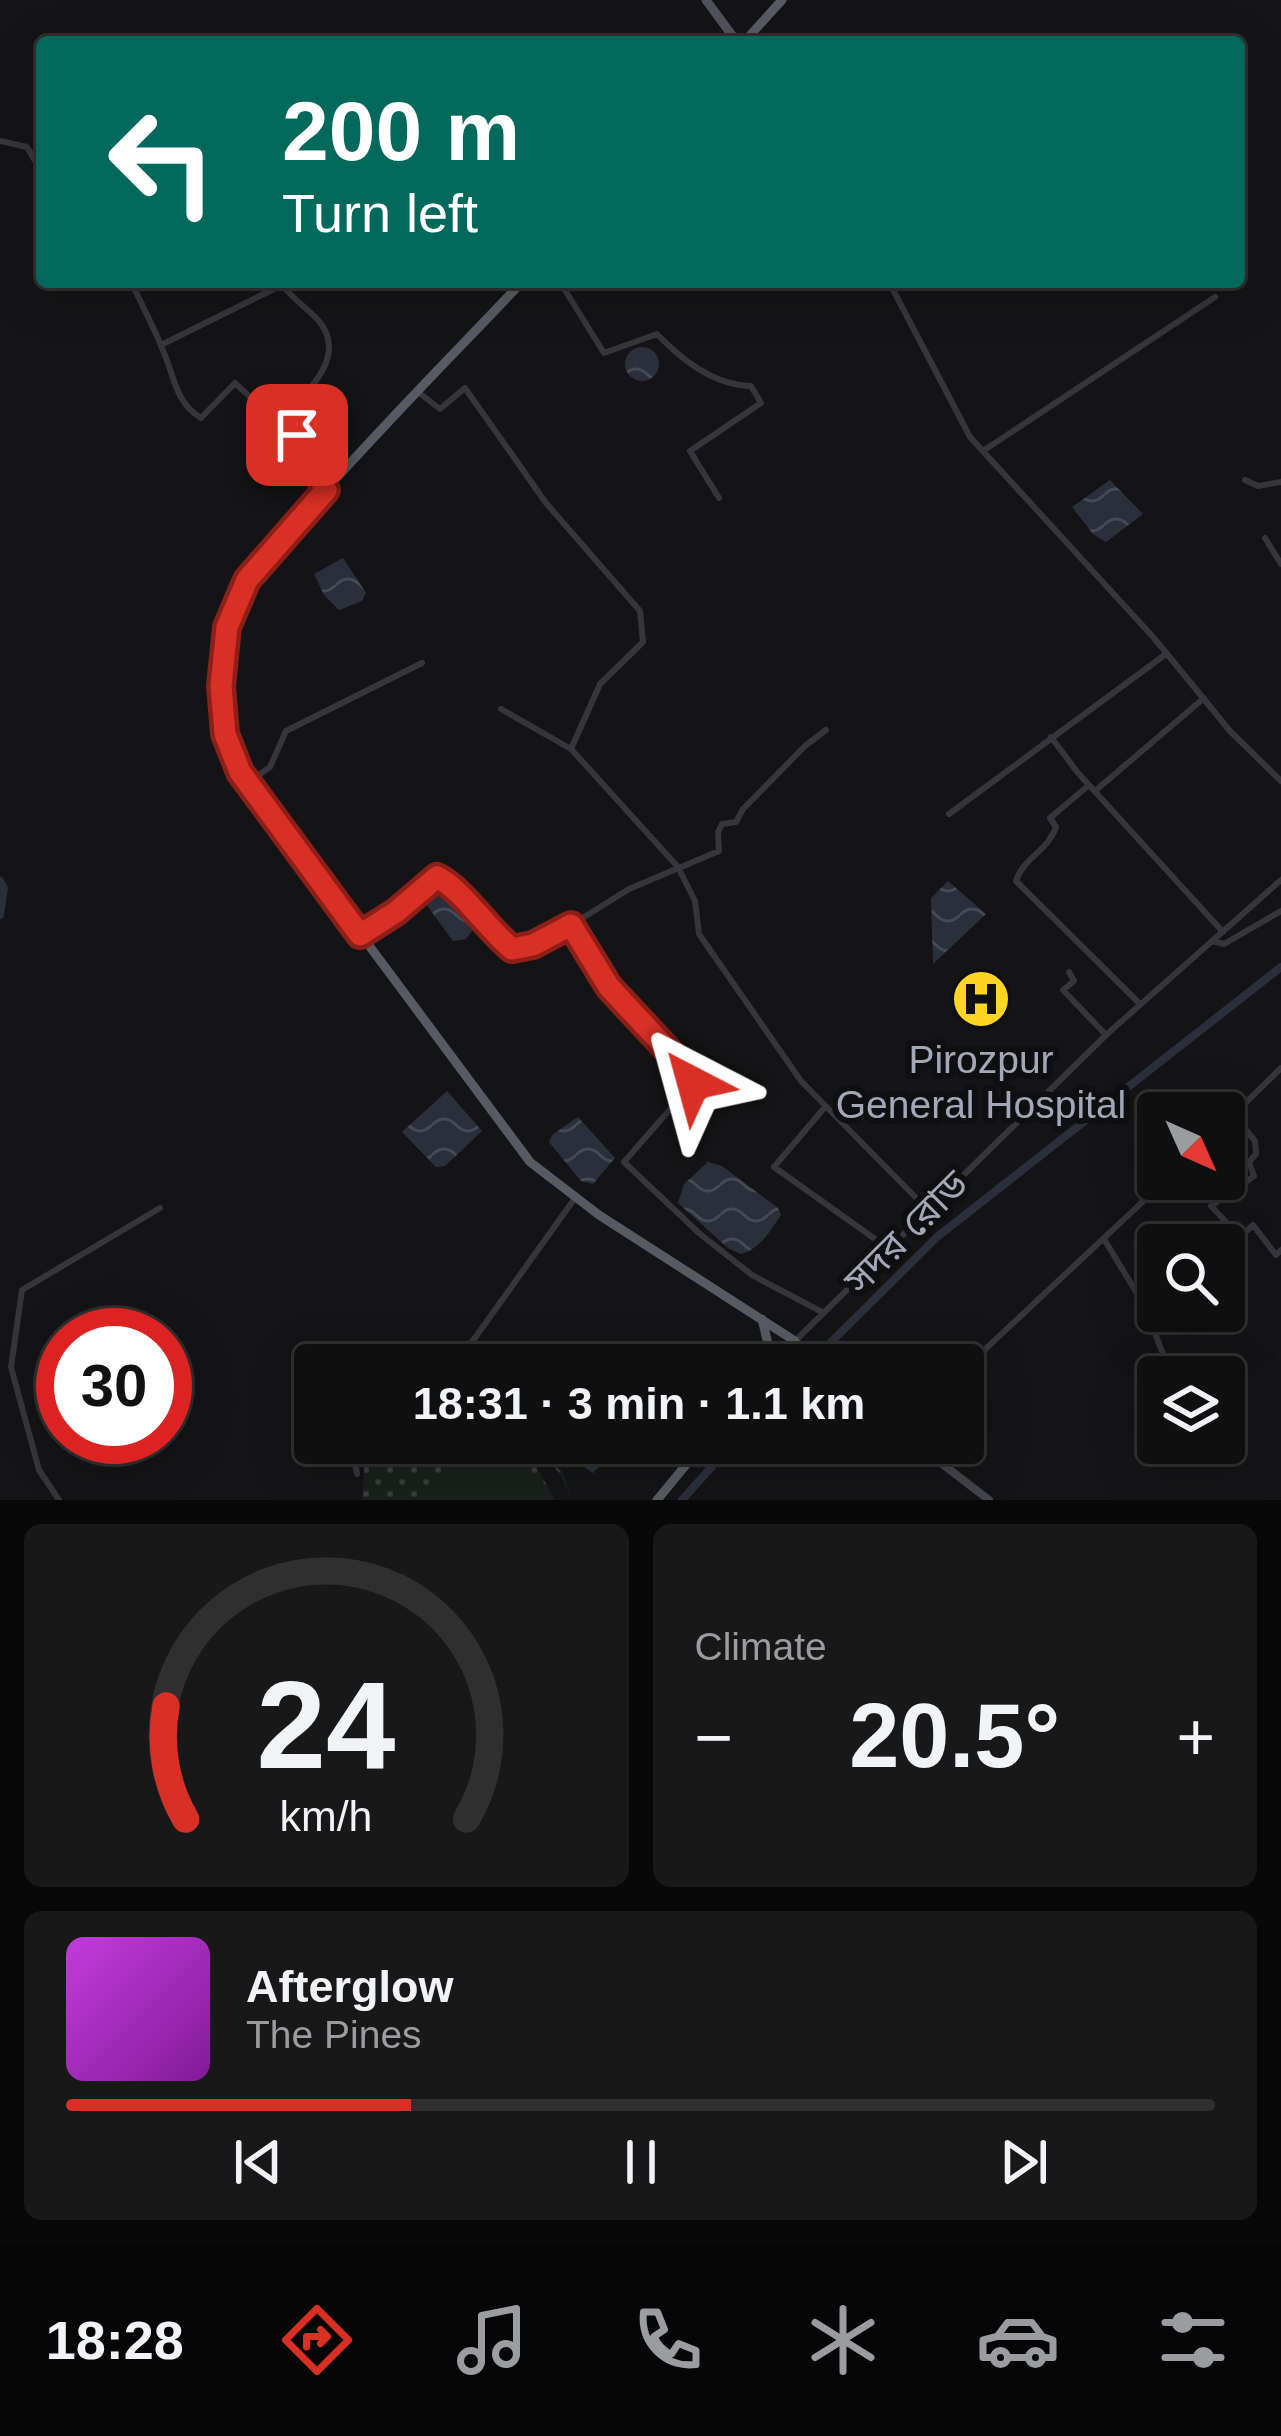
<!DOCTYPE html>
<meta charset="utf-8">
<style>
body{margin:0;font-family:Arial,"Noto Sans Bengali",sans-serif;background:#181819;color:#f1f3f6;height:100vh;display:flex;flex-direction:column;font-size:45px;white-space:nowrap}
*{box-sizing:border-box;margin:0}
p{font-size:39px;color:#9b9c9f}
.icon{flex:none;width:66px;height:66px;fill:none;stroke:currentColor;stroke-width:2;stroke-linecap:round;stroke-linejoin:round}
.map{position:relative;height:1500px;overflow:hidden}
.details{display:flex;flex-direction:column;gap:24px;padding:24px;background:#080809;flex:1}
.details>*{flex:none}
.hud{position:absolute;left:36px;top:36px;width:1209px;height:252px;border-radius:12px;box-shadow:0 12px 48px #0002,0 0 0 3px #2f2f30;background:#00695c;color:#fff;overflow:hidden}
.needle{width:78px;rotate:135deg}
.fabs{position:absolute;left:1137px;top:1092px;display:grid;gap:24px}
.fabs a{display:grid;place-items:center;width:108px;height:108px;border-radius:12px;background:#0f0f10;box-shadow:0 12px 48px #0002,0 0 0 3px #2f2f30;font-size:60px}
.speed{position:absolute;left:36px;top:1308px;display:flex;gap:24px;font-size:60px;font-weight:700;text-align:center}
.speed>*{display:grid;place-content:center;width:156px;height:156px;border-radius:50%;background:#0f0f10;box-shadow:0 12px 48px #0002,0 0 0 3px #2f2f30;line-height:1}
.speed .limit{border:18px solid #d22;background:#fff;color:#111}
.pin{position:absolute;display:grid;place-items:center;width:102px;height:102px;color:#fff;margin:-51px;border-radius:24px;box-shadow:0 6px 18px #0006}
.me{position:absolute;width:132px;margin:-66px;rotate:321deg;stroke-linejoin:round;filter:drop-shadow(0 0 9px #0008)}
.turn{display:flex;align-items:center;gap:42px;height:252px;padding:0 48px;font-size:54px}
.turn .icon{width:156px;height:156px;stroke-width:2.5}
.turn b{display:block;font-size:84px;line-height:102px}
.big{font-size:90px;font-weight:600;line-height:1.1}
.details .widget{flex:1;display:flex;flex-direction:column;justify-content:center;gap:18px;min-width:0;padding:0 42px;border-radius:18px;background:#181819}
.details .dial{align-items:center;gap:0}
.dial svg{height:312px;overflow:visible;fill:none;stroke:#2f2f30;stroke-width:7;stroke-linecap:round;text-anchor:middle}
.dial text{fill:#f1f3f6;stroke:none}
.song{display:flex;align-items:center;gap:36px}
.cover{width:144px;height:144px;border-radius:18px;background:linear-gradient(135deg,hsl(290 70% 55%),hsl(290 70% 35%))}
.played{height:12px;border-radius:6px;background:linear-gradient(90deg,#d93025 30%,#2f2f30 30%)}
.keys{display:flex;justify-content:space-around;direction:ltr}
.heat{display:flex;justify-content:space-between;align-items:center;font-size:66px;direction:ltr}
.details .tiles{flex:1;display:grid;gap:24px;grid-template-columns:1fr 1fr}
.widget:last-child{grid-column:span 2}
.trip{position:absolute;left:294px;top:1344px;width:690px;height:120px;border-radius:12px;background:#0f0f10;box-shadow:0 12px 48px #0002,0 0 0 3px #2f2f30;font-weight:600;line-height:120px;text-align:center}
.tab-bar{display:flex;height:192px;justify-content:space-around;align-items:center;background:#060606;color:#9b9c9f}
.tab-bar .icon{width:84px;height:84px}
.tab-bar .selected{color:#d93025}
.tab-bar b{font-size:54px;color:#f1f3f6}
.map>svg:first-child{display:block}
.grass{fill:url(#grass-dots)}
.garden{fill:#1a211c}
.water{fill:url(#water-waves)}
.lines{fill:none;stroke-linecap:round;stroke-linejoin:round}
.canal{stroke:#29303b;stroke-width:8}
.minor{stroke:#35353b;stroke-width:6}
.tertiary{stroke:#35353b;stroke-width:6}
.secondary{stroke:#42434b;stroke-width:8}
.primary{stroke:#50515a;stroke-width:9}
.trunk{stroke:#585a63;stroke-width:9}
.route-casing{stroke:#8d1f18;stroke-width:30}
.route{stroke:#d93025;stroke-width:21}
.labels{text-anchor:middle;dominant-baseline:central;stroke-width:12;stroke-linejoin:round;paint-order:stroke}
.poi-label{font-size:39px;fill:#a4a7b7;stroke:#0f0f11}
.street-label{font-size:39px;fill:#a4a7b7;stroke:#0f0f11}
</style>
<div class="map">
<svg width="1281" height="1500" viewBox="0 0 1281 1500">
<defs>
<pattern id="grass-dots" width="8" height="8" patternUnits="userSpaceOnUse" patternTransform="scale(3)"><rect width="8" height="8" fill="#1a211c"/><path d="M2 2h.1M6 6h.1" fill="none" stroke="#383e3b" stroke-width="1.8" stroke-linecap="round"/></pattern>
<pattern id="water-waves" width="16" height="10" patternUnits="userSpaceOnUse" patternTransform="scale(3)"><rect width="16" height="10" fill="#29303b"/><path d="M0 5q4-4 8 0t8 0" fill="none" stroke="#454b55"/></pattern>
</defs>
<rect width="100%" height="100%" fill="#141416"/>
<path class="grass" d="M 372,1443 L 515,1443 L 534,1462 L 548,1448 L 544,1443 L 549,1443 L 553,1447 L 546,1455 L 564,1475 L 572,1500 L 560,1474 L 546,1458 L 537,1468 L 555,1500 L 362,1500 L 365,1455 Z"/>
<path class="garden" d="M 488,1449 C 519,1453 539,1470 546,1500 L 428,1500 C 436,1469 456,1452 488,1449 Z"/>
<path class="water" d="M625 364a17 17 0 1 1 34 0a17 17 0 1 1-34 0Z
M 1110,480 L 1143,514 L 1106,542 L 1093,534 L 1072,507 Z
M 343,558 L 366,593 L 362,601 L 339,610 L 324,595 L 314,574 Z
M 948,881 L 986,914 L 933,964 L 931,898 Z
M 437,883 L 451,894 L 476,926 L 466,939 L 453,941 L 423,900 Z
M 447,1091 L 482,1131 L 445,1166 L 436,1167 L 402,1132 Z
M 578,1117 L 615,1158 L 593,1184 L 581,1181 L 549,1142 L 552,1135 Z
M 708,1162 L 722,1166 L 778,1208 L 781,1215 C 770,1231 761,1248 741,1254 L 728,1248 L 678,1203 L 684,1184 Z
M 560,1443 L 622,1443 L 593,1473 L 567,1455 Z"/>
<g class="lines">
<path class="canal" d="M 0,881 L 4,888 L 0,915
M 808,1365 L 937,1237 L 1281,967
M 682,1500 L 733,1443"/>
<path class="minor" d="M 0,141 L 27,147 L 42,173
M 131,282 C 142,305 155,329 164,353 C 175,378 175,402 201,418 L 235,383 L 250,397 L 285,413 L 326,490
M 560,282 L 604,353 L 657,334 C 682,360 713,385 751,386 L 761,403 L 690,451 L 719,498
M 889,282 L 970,437 L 1154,638 L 1230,731 L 1281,781
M 161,345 L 282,285 C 293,299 307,308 318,320 C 348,354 310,391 285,413
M 418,392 L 440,409 L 465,388 L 546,503 L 640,611 L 643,642 L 600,684 L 571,749
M 983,451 L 1215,297
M 1245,480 L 1258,486 L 1281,482
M 1265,538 L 1281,564
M 501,709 L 571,749 L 678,867 L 695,901 L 699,934 L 801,1081 L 928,1210
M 1051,737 L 1078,773 L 1223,932
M 248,783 L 270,767 L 286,731 L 422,663
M 1089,785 L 1050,818 L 1056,827 C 1048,851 1023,858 1016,881 L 1140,1004
M 1095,791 L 1204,698
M 949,814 L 1166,654
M 571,924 L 609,987 L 691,1075 L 693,1083 L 624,1162 L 700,1234 L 752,1275 L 824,1313
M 360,935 L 396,912 L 437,877 C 463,890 487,929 512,949 L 552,937 L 629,889 L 719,851 L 718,832 L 722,824 L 736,822 L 743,809 L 805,746 L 826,730
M 1212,941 L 1224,944 L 1281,911
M 1069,972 L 1074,981 L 1063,990 L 1106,1035
M 825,1107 L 774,1167 L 889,1249
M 1233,1114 L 1255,1141 L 1256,1154 L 1249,1162 L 1254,1176 L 1211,1206 L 1240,1237 L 1253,1225 L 1276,1255 L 1281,1250
M 1224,1124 L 1281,1068
M 1104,1239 L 1144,1305 L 1172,1377
M 439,1365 L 472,1342 L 575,1198
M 963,1370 L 1167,1179
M 357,1474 L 355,1462 L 371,1443
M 59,1500 L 39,1470 L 11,1367 L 22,1290 L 160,1208"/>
<path class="tertiary" d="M 796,1340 L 1106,1035 L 1281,880"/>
<path class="secondary" d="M 795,1341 L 823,1365
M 915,1443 L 989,1500"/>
<path class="primary" d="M 706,0 L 737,42"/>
<path class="trunk" d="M 744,42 L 782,0
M 522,282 C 451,357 377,431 309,509 C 278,545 238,580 227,629 C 215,677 222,726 240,772 L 530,1162 L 599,1215 L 795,1341 L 773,1365
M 762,1319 L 773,1365
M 657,1500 L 704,1443"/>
</g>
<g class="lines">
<defs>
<path id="route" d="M 297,435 L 326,490 L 247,580 L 227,627 L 221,686 L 225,734 L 240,772 L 360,935 L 396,912 L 437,877 C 463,890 487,929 512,949 L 533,945 L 571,925 L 609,987 L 691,1075 L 693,1083"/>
</defs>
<use href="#route" class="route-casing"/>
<use href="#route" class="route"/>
</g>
<defs>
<symbol id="hospital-disc" viewBox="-11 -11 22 22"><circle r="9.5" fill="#ffd523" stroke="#0f0f11"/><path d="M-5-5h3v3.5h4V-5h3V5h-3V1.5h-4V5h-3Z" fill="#111"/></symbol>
</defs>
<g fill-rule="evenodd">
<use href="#hospital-disc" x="948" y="966" width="66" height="66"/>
</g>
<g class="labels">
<g class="poi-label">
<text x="981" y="1059">Pirozpur<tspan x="981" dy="45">General Hospital</tspan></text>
</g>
<g class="street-label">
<text transform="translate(906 1232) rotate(-45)">সদর রোড</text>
</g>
</g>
</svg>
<div class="fabs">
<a><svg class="needle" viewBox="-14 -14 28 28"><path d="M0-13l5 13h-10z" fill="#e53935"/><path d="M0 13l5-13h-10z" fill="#9b9c9f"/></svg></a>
<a><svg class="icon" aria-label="search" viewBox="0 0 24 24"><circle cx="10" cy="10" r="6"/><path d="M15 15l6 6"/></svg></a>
<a><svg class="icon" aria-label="layers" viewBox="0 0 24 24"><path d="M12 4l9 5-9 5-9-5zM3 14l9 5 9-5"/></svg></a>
</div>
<div class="speed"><div class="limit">30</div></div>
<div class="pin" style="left:297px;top:435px;background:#d93025"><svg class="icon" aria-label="arrive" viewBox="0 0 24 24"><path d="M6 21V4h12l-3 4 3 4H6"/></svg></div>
<svg class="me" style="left:693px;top:1083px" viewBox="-20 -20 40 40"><path d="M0-17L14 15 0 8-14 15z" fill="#d93025" stroke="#fff" stroke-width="4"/></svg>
<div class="trip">18:31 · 3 min · 1.1 km</div>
<div class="hud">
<div class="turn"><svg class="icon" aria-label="left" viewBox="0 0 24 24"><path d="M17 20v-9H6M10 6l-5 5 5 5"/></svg><div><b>200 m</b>Turn left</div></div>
</div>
</div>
<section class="details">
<div class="tiles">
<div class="widget dial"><svg viewBox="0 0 100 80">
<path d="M14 69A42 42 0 1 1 86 69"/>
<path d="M14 69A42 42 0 0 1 9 40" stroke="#d93025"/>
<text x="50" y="56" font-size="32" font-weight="700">24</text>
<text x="50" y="72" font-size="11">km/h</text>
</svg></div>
<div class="widget"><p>Climate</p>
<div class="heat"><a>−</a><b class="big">20.5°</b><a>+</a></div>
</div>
<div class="widget">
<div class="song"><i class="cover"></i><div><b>Afterglow</b><p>The Pines</p></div></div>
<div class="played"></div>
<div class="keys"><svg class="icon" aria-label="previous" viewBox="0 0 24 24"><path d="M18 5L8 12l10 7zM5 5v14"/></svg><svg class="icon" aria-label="pause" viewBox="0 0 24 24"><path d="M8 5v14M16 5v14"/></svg><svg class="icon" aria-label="next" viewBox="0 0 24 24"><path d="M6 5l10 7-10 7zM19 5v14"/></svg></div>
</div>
</div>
</section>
<nav class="tab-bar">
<b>18:28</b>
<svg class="icon selected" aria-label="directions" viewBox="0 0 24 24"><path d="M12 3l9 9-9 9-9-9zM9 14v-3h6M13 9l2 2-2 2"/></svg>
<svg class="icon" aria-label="music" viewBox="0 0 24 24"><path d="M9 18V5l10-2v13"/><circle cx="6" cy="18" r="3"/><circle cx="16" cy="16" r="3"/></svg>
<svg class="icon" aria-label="phone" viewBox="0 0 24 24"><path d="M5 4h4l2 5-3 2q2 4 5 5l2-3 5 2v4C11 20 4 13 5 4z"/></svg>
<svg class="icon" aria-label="climate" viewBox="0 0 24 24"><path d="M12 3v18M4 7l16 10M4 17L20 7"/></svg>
<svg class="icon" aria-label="car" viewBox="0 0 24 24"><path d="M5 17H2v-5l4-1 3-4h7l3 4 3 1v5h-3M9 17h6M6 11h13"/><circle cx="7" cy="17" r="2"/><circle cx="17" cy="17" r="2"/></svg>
<svg class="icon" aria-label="filters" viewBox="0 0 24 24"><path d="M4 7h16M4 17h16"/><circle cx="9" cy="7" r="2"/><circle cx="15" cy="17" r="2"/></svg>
</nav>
